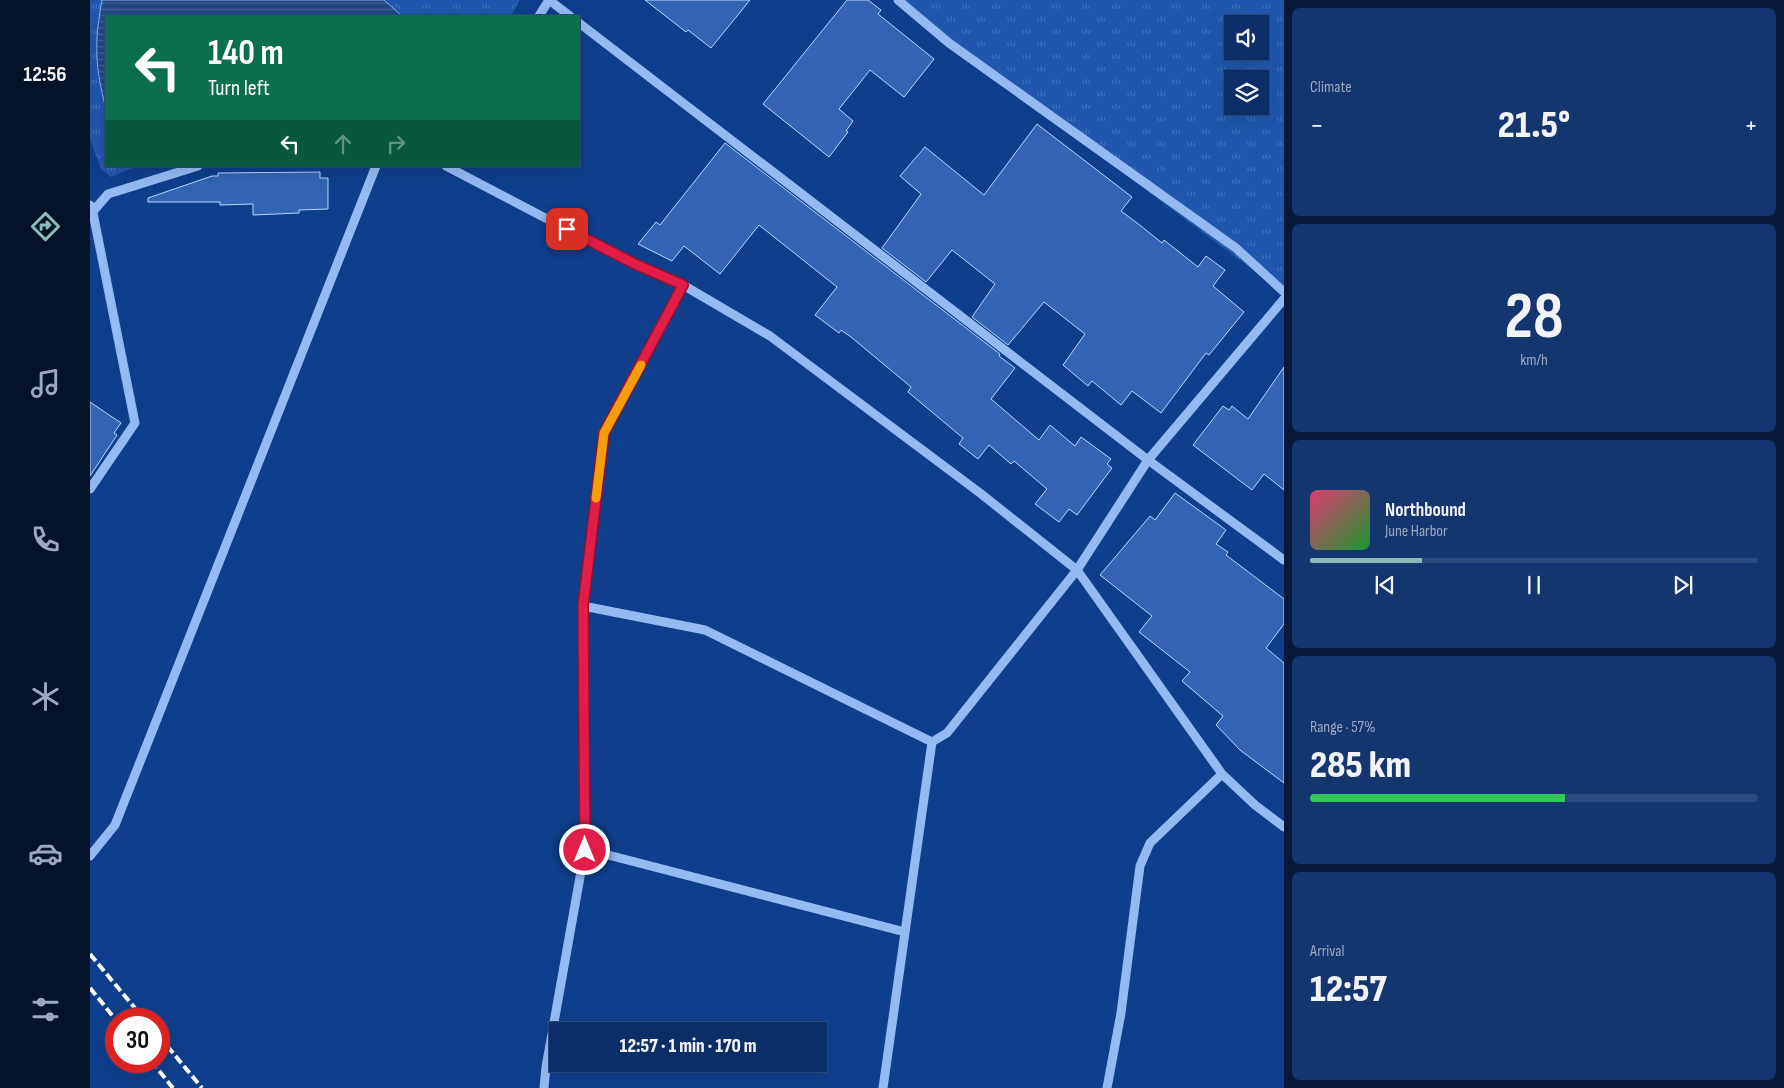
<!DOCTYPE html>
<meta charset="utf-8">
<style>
body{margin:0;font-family:"Sofia Sans Condensed",sans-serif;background:#14366f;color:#f1f3f6;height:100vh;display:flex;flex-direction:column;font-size:19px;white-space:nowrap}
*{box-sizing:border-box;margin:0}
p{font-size:16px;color:#9aa8c0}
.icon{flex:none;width:28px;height:28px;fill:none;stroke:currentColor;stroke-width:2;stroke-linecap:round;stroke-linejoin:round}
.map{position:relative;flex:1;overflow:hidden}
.sheet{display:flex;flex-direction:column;gap:8px;padding:8px;background:#06193a;width:500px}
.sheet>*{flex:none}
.guide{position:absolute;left:15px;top:15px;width:475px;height:152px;border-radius:0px;box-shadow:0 5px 20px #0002,0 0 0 1px #2b4a7d;background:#0b6e4f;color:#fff;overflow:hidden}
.buttons{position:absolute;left:1134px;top:15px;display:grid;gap:10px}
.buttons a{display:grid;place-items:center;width:45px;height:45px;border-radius:0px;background:#0b2e69;box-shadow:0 5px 20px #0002,0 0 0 1px #2b4a7d;font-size:25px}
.speed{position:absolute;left:15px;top:1008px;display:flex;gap:10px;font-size:25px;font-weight:700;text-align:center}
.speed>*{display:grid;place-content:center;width:65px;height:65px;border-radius:50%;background:#0b2e69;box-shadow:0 5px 20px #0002,0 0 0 1px #2b4a7d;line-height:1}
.speed .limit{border:8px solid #d22;background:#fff;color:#111}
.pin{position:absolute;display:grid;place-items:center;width:42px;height:42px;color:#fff;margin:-21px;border-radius:10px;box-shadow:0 2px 8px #0006}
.me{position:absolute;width:55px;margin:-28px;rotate:0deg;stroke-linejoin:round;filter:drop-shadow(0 0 4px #0008)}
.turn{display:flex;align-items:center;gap:18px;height:105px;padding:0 20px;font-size:22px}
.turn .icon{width:65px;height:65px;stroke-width:2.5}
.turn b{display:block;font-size:35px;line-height:42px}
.lanes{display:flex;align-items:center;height:48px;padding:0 20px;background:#0003;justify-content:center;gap:25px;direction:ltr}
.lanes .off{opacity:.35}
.big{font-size:38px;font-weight:800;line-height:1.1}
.sheet .tile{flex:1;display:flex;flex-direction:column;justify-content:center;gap:8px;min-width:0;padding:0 18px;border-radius:8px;background:#14366f}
.sheet .dial{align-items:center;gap:0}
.dial b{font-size:65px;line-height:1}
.song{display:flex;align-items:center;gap:15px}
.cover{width:60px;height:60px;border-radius:8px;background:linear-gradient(135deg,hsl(340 70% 55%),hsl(130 70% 35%))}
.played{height:5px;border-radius:2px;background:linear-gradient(90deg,#8bbbb9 25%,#2b4a7d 25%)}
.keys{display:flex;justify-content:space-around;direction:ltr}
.heat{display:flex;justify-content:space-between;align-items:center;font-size:28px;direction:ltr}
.charge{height:8px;border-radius:4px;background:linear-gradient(90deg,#34c759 57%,#2b4a7d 0)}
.trip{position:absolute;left:459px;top:1022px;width:278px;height:50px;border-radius:0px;background:#0b2e69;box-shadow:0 5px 20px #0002,0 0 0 1px #2b4a7d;font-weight:800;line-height:50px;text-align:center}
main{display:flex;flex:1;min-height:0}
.tabs{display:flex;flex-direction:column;width:90px;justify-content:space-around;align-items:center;background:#04122a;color:#9aa8c0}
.tabs .icon{width:35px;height:35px}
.tabs .active{color:#8bbbb9}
.tabs b{font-size:22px;color:#f1f3f6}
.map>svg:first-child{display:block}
.grass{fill:url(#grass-tufts);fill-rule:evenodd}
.water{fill:url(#water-rules);stroke:#86b4f7}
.building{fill:#3365b4;stroke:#bcd6fe}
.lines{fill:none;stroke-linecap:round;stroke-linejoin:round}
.minor{stroke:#95baf3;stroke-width:9}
.rail{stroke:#fff;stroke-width:4;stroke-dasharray:9 4;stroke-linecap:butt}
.route-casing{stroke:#92132f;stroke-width:12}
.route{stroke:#e11d48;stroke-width:9}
.slow{stroke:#f59e0b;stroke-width:9}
</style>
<main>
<nav class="tabs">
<b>12:56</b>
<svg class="icon active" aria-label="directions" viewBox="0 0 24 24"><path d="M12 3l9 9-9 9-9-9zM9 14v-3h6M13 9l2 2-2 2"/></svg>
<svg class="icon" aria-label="music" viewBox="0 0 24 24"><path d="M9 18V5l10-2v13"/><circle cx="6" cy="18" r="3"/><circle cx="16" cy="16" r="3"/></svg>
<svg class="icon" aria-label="phone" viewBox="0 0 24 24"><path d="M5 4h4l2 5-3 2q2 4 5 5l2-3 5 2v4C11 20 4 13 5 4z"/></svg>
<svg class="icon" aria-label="climate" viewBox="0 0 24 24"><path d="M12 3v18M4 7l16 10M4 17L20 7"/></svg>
<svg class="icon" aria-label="car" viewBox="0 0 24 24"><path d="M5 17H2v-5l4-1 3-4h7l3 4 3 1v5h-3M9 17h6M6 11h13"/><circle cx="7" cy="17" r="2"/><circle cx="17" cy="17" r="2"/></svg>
<svg class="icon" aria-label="filters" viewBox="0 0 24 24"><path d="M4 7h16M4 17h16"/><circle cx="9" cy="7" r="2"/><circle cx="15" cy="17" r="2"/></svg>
</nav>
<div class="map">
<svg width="1194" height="1088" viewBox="0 0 1194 1088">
<defs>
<pattern id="grass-tufts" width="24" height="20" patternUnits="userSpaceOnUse" patternTransform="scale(1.25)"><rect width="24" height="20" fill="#2057ac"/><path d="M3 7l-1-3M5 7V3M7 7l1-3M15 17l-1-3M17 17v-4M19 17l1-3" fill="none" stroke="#4170b8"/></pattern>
<pattern id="water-rules" width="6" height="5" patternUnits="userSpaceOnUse" patternTransform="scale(1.25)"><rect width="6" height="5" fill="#244882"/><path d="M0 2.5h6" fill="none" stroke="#456395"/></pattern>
</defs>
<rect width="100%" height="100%" fill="#0f3e8c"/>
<path class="grass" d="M 0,0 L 430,0 L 421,16 L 16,16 L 16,166 L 47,166 L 21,177 L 11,169 L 0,139 Z
M 808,0 L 1194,0 L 1194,293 L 859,43 ZM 1142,24 L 1170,24 L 1170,51 L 1142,51 ZM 1142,79 L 1170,79 L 1170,106 L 1142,106 Z"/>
<path class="water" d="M 12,0 L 294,0 L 312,16 L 16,16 L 16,109 C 5,67 4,43 12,0 Z"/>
<path class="building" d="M 555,0 L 660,0 L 621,48 L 598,30 L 596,32 Z
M 757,0 L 778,0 L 791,10 L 788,14 L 844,59 L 814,97 L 780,70 L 749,109 L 763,121 L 756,131 L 758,132 L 739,157 L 673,104 Z
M 947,124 L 1042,197 L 1031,211 L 1051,226 L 1072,243 L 1074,240 L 1108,267 L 1116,256 L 1135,270 L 1123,286 L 1154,312 L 1119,355 L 1116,353 L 1071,413 L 1042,391 L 1031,405 L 1002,381 L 998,386 L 973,365 L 995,334 L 954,302 L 918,345 L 882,317 L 905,284 L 862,250 L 836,282 L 792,248 L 831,194 L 810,176 L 835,147 L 894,195 Z
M 635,143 L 910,354 L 909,356 L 925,368 L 901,399 L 949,440 L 960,425 L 985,446 L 991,437 L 1021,459 L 1017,464 L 1022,468 L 987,515 L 979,509 L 969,522 L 945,504 L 957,489 L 924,461 L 921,464 L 899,445 L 888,459 L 869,444 L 873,438 L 818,392 L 821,387 L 761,337 L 751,330 L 749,333 L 725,315 L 747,287 L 669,225 L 630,274 L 594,246 L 582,261 L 548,244 L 566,222 L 570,225 Z
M 230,172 L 230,178 L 238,178 L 238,209 L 209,210 L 209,213 L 163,215 L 163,204 L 130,205 L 130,202 L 58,202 L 58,198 L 122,176 L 128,176 L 128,173 Z
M 1194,367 L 1194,490 L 1174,474 L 1162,490 L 1103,445 L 1133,406 L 1139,410 L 1142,406 L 1158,419 Z
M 0,402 L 31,423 L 24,433 L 27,435 L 0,476 Z
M 1085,493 L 1136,530 L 1126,544 L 1138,552 L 1136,555 L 1194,599 L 1194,624 L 1176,648 L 1194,663 L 1194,783 L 1150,750 L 1126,725 L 1133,716 L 1092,681 L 1100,672 L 1049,632 L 1062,616 L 1010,575 L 1060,516 L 1065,520 Z"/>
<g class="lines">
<path class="minor" d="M 459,0 L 480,16
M 808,0 L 859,43 L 1146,248 L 1194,292
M 449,16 L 459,0
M 489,23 L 1058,460 L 1194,560
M 356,166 L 545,265 L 593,285 L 680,336 L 890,493 L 987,570 L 1132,774 L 1165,805 L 1194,827
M 0,205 L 3,213 L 45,423 L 0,489
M 0,215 L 18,194 L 108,166
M 493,606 L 615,630 L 842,742
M 842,742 L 857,733 L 987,570 L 1058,460 L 1194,299
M 495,849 L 815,932
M 0,856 L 25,825 L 286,166
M 454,1088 L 456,1067 L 495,849 L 493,606 L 515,433 L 593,285
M 793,1088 L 842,742
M 1017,1088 L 1031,1013 L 1050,866 L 1060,843 L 1132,774"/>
<path class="rail" d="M 0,954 L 54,1019
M 0,988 L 26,1020
M 69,1036 L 112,1088
M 61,1061 L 83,1088"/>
</g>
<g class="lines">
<defs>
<path id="route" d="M 477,229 L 545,264 L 593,285 L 514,433 L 493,606 L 495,850"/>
</defs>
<use href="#route" class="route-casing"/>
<use href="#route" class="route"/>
<path class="slow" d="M 506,498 L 514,433 L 551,365"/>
</g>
</svg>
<div class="buttons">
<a><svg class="icon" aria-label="sound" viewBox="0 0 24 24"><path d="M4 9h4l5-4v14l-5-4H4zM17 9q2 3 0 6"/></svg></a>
<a><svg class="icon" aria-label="layers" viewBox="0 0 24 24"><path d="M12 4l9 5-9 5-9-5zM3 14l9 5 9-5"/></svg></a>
</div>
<div class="speed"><div class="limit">30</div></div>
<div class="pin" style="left:477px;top:229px;background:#d93025"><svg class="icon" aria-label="arrive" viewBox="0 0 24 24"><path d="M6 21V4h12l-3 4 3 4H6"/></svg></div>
<svg class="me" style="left:495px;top:850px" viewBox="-20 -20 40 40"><circle r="17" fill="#e11d48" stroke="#fff" stroke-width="3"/><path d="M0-11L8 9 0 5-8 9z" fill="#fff"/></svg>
<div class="trip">12:57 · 1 min · 170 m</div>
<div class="guide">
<div class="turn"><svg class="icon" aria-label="left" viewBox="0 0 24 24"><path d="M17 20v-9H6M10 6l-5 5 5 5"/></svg><div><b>140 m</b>Turn left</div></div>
<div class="lanes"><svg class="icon" aria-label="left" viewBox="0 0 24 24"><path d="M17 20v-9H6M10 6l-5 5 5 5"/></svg><svg class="icon off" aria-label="ahead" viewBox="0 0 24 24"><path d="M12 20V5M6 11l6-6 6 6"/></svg><svg class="icon off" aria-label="right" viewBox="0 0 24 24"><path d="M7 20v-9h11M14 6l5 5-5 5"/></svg></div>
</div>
</div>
<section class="sheet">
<div class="tile"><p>Climate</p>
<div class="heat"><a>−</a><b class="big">21.5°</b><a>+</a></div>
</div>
<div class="tile dial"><b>28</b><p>km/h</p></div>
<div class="tile">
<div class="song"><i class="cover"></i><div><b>Northbound</b><p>June Harbor</p></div></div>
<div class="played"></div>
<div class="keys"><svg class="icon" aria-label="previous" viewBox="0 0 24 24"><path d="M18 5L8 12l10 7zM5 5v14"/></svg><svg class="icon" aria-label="pause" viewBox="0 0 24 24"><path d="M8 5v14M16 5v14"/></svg><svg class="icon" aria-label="next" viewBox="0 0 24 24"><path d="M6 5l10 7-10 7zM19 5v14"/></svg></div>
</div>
<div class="tile"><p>Range · 57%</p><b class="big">285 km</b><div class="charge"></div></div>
<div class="tile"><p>Arrival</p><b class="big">12:57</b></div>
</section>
</main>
